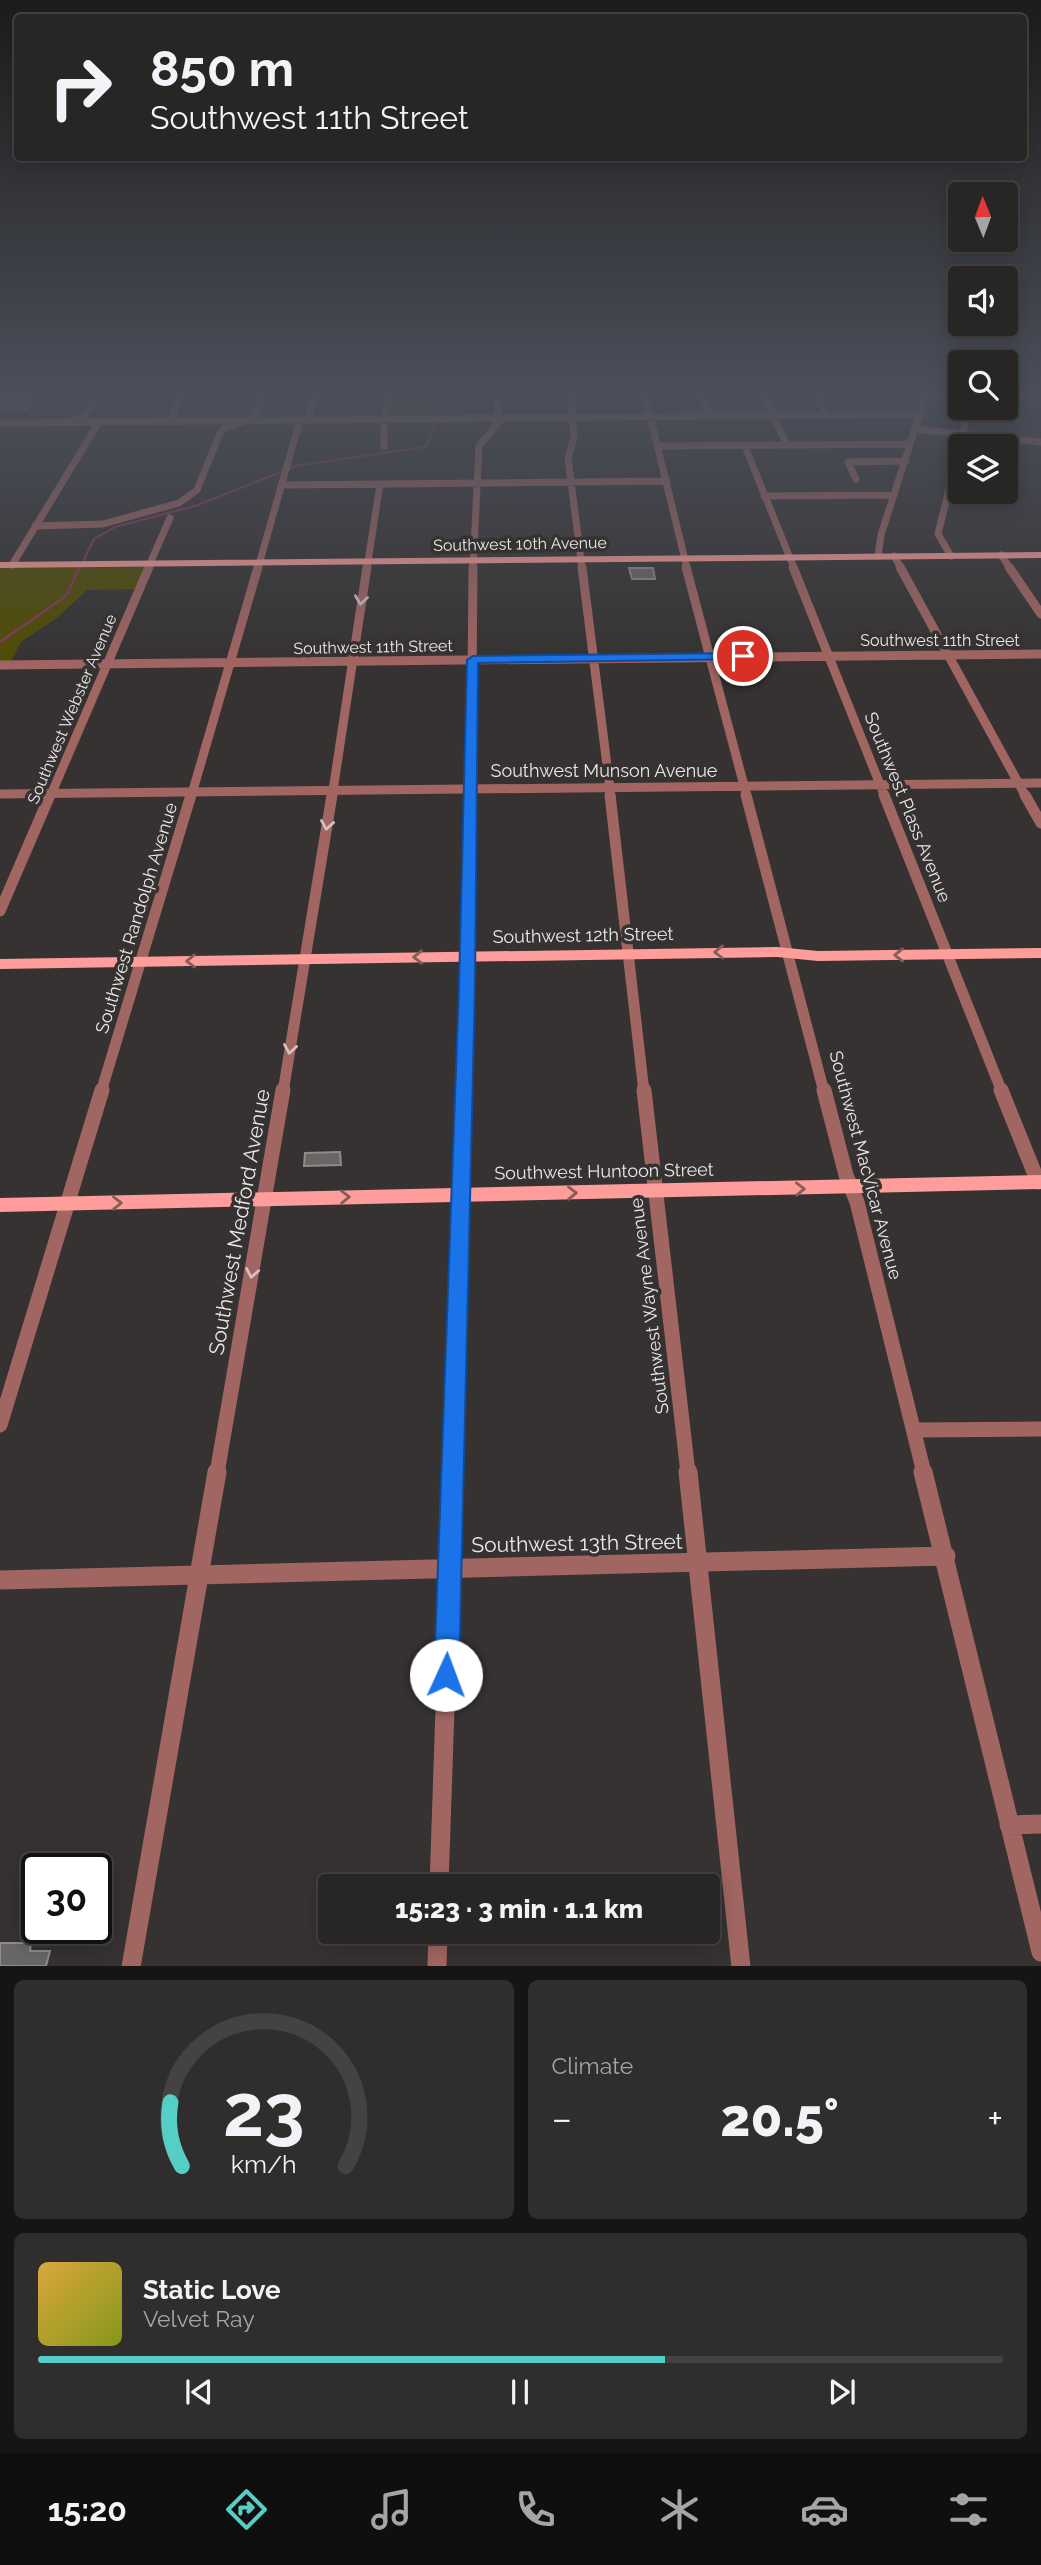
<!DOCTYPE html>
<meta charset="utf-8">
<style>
body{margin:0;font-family:Raleway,sans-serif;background:#302e2d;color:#f1f3f6;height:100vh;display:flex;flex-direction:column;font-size:26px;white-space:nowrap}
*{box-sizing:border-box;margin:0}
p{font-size:23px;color:#a5a5a7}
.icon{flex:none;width:38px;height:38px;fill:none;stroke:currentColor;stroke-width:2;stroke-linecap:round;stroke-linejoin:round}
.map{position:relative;height:1966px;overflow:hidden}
.details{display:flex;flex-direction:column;gap:14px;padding:14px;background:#161514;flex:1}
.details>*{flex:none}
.guide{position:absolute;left:14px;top:14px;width:1013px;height:147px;border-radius:7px;box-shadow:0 4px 18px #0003,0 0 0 2px #444342;background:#282625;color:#f1f3f6;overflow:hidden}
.needle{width:46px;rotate:359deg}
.tools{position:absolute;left:948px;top:182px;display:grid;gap:14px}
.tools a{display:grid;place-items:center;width:70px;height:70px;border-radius:7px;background:#282625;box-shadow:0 4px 18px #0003,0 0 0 2px #444342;font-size:35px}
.speed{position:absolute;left:21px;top:1853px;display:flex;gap:14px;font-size:35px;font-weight:700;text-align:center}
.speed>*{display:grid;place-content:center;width:91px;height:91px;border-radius:50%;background:#282625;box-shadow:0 4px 18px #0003,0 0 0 2px #444342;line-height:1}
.speed .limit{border:4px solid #111;border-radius:10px;background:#fff;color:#111}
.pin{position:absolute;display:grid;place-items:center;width:60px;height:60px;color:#fff;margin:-30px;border:4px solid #fff;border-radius:50%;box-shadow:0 2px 7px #0007}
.me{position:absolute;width:77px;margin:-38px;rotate:2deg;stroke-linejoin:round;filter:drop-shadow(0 0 5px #0008)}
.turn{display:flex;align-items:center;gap:24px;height:147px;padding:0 21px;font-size:32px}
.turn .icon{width:91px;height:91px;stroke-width:2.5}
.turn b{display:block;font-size:49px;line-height:60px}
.big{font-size:52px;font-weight:800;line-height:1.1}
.details .card{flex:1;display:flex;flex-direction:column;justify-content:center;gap:10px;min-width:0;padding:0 24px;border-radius:10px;background:#302e2d}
.details .dial{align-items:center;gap:0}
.dial svg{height:182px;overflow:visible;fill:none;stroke:#444342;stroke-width:7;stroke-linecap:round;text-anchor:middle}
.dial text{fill:#f1f3f6;stroke:none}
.song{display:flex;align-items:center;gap:21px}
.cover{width:84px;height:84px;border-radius:10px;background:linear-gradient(135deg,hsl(40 70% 55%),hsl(70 70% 35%))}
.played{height:7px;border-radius:4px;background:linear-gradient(90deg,#55cec5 65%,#444342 65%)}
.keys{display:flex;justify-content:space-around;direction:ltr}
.heat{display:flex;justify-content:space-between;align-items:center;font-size:38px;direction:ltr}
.details .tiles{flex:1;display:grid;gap:14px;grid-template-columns:1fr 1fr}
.card:last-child{grid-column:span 2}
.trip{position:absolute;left:318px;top:1874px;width:402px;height:70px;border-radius:7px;background:#282625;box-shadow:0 4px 18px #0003,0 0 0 2px #444342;font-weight:800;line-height:70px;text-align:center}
.dock{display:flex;height:112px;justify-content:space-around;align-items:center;background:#100f0f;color:#a5a5a7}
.dock .icon{width:49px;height:49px}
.dock .active{color:#55cec5}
.dock b{font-size:32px;color:#f1f3f6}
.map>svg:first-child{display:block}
.green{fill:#504c04}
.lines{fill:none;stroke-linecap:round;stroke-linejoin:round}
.stream-far1{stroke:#85385a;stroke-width:2}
.stream{stroke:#85385a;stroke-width:2.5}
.building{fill:#696765;stroke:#8e8c8a;stroke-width:2}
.minor-far4{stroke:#a16562;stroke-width:7}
.minor-far3{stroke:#a16562;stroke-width:9}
.minor-far2{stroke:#a16562;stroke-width:11}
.minor-far1{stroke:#a16562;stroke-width:15}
.minor{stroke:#a16562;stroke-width:19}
.major{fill:#fe9d99;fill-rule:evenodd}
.oneway{stroke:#d3c0bf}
.oneway2{stroke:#855d5b}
.route{fill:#1a73e8;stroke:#114b97;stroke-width:2}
.labels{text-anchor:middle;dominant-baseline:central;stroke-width:7;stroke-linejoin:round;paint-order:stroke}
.far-street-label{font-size:16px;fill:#e9e7e7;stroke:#353231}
.street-label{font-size:18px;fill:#e9e7e7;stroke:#353231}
.near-street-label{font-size:21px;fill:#e9e7e7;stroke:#353231}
</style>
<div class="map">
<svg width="1041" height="1967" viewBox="0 0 1041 1967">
<rect width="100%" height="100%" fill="#353231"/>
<path class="green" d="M 388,397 L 432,397 L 431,417 L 384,417 Z
M 145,567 L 136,589 L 87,590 L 58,617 L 21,642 L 10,663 L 0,663 L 0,568 Z"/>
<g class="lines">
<path class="stream-far1" d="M 80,568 L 94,539 L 115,527 L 195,506 L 296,466 L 425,447 L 434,431 L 430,414 L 435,391"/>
<path class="stream" d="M 0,642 L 66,596 L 80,567"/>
</g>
<path class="building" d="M 8,391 L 39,391 L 25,410 L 0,410 L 0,402 Z
M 629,568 L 653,568 L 655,579 L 632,579 Z
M 340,1152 L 341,1165 L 304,1166 L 305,1153 Z
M 0,1943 L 31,1943 L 30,1951 L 50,1951 L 46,1966 L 0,1966 Z"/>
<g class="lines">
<path class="minor-far4" d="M 570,391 L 574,436 L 568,458 L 582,568
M 644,391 L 687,568
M 700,391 L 709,416
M 761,391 L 787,445
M 814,391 L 826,415
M 474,393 L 497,391
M 1006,395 L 1041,398
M 73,420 L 84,416 L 101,391
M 307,420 L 316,391
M 170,421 L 185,391
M 0,423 L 920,414
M 914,429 L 1041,442
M 384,446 L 384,419 L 389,391
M 658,446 L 910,444
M 745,446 L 794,568
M 856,479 L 848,462 L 906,461
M 281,485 L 667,481
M 764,496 L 894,495
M 35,526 L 103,524 L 179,503 L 197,490 L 220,433 L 225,428 L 254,418 L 264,391
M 1001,555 L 1010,568
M 878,556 L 881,535 L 927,391
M 894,556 L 901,568
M 951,556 L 938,534 L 969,408
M 12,565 L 99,422
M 148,568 L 170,518
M 258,568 L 300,420
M 367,568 L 380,484
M 473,568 L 479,446 L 499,422 L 496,392"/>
<path class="minor-far3" d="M 582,567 L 611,797
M 686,567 L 747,797
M 793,567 L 885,797
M 900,567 L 1026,797
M 1009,567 L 1041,614
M 0,665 L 1041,654
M 0,794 L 1041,783
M 50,797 L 149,567
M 191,797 L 258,567
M 332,797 L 367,567
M 471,797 L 473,567"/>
<path class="minor-far2" d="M 610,795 L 644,1092
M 746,795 L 824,1092
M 884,795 L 1002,1092
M 1025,795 L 1041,823
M 0,911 L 50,795
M 101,1092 L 191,795
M 283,1092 L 332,795
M 464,1092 L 471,795"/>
<path class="minor-far1" d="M 644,1090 L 688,1473
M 824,1090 L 846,1175 L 857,1202 L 924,1473
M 1001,1090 L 1038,1182
M 0,1425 L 102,1090
M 915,1430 L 1041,1429
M 217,1473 L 283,1090
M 453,1473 L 464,1090"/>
<path class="minor" d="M 688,1472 L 741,1967
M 923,1472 L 1041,1952
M 0,1580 L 946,1556
M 1009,1825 L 1041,1824
M 439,1886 L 453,1472
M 131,1967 L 217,1472
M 437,1967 L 438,1932"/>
<path class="major" d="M 1041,552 L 1041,558 L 0,568 L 0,562 Z
M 777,947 L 818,951 L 1041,948 L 1041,958 L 818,961 L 777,957 L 0,969 L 0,959 Z
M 1041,1175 L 1041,1189 L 0,1212 L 0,1198 Z"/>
</g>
<defs><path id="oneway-chevron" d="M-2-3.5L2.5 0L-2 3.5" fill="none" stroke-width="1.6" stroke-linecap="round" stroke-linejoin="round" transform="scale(1.75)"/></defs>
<g class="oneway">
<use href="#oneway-chevron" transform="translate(361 600) rotate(98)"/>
<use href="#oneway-chevron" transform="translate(327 825) rotate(99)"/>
<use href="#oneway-chevron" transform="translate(290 1049) rotate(99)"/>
<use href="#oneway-chevron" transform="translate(252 1273) rotate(100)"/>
</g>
<g class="oneway2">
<use href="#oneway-chevron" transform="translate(719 952) rotate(179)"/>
<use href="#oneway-chevron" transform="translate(899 955) rotate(179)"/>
<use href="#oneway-chevron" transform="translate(418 957) rotate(179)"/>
<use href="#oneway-chevron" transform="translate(191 961) rotate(179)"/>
<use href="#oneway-chevron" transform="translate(800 1189) rotate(-1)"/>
<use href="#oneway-chevron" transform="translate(572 1193) rotate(-1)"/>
<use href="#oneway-chevron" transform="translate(345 1197) rotate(-1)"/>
<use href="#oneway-chevron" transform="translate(117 1203) rotate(-1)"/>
</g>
<linearGradient id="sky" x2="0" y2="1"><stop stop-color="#1d1c1b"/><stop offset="0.59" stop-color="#4b4f5a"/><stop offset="1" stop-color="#4b4f5a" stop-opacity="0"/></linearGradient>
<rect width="1041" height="667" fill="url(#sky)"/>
<path class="route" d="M 743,653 L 749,656 L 747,659 L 478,663 L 475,986 L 459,1675 L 455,1684 L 446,1687 L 438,1684 L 434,1675 L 459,986 L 467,660 L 473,656 Z"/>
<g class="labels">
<g class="far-street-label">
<text transform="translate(520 544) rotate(-1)">Southwest 10th Avenue</text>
<text x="940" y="640">Southwest 11th Street</text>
<text transform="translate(373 647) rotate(-1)">Southwest 11th Street</text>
<text transform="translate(72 709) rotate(-67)">Southwest Webster Avenue</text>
</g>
<g class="street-label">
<text x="604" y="770">Southwest Munson Avenue</text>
<text transform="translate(908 807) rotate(68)">Southwest Plass Avenue</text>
<text transform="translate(136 918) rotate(-73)">Southwest Randolph Avenue</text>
<text transform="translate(583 935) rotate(-1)">Southwest 12th Street</text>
<text transform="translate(866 1165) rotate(75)">Southwest MacVicar Avenue</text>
<text transform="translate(604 1171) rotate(-1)">Southwest Huntoon Street</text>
<text transform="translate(649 1306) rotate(-97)">Southwest Wayne Avenue</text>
</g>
<g class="near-street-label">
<text transform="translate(239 1222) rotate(-80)">Southwest Medford Avenue</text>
<text transform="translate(577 1543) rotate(-1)">Southwest 13th Street</text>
</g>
</g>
</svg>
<div class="tools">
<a><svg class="needle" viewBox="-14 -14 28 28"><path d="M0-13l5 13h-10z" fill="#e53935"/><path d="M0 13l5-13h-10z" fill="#a5a5a7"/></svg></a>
<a><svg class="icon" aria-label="sound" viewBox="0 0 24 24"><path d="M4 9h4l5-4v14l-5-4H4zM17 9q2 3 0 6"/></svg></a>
<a><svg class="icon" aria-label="search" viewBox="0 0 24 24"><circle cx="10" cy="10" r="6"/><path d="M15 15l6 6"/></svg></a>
<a><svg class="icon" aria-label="layers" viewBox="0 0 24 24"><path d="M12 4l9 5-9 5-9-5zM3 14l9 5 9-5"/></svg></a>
</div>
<div class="speed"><div class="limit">30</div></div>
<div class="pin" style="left:743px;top:656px;background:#d93025"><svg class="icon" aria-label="arrive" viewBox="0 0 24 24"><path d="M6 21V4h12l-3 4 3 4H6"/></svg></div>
<svg class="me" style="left:446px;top:1675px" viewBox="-20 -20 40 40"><circle r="19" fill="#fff"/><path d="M0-13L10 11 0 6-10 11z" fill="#1a73e8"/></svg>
<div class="trip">15:23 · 3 min · 1.1 km</div>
<div class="guide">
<div class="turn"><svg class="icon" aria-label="right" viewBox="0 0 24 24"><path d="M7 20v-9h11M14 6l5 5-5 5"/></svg><div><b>850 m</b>Southwest 11th Street</div></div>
</div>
</div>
<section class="details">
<div class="tiles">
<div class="card dial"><svg viewBox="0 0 100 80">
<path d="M14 69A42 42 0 1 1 86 69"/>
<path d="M14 69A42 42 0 0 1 9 41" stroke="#55cec5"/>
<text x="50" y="56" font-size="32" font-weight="700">23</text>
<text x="50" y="72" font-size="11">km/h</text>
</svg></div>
<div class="card"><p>Climate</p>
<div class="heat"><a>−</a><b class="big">20.5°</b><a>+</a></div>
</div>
<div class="card">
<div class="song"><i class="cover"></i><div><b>Static Love</b><p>Velvet Ray</p></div></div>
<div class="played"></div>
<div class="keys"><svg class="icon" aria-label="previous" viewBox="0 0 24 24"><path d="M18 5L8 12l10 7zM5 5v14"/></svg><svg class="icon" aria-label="pause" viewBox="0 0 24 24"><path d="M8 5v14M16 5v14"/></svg><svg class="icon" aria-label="next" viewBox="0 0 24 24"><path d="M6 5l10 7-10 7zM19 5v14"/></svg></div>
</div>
</div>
</section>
<nav class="dock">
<b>15:20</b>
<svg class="icon active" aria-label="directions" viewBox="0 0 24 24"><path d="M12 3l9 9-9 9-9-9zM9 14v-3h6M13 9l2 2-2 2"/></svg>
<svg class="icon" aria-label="music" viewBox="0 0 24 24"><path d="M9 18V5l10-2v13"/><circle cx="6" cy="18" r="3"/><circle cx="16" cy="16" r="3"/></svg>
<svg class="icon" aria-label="phone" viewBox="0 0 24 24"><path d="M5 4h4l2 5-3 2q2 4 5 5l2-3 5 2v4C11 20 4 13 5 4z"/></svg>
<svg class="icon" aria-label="climate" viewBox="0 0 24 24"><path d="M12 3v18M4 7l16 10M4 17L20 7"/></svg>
<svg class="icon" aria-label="car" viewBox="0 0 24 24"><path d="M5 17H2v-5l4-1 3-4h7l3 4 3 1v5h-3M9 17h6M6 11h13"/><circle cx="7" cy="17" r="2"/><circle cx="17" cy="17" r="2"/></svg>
<svg class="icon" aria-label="filters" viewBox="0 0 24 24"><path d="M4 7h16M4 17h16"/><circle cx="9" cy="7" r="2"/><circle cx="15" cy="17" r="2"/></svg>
</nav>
